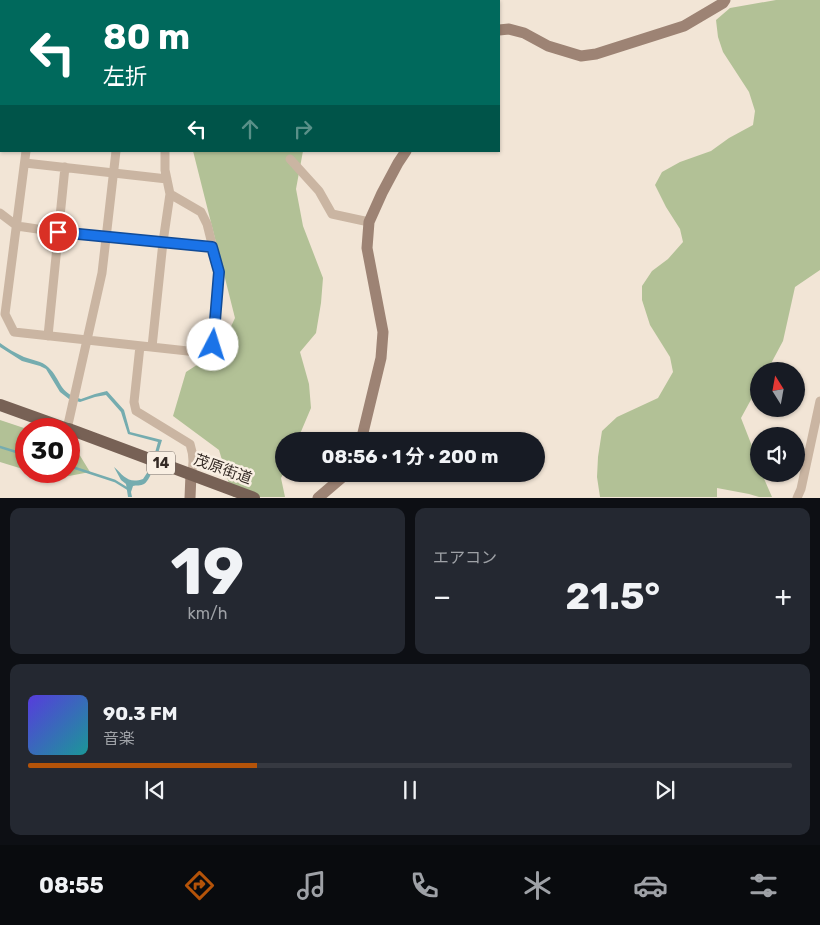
<!DOCTYPE html>
<html lang="ja">
<meta charset="utf-8">
<style>
body{margin:0;font-family:Rubik,"Noto Sans JP",sans-serif;background:#242831;color:#f1f3f6;height:100vh;display:flex;flex-direction:column;font-size:19px;white-space:nowrap}
*{box-sizing:border-box;margin:0}
p{font-size:16px;color:#9ea1a6}
.icon{flex:none;width:28px;height:28px;fill:none;stroke:currentColor;stroke-width:2;stroke-linecap:round;stroke-linejoin:round}
.map{position:relative;height:498px;overflow:hidden}
.drawer{display:flex;flex-direction:column;gap:10px;padding:10px;background:#0d0f14;flex:1}
.drawer>*{flex:none}
.hud{position:absolute;left:0px;top:0px;width:500px;height:152px;box-shadow:0 1px 4px #0004;background:#00695c;color:#fff;overflow:hidden}
.needle{width:32px;rotate:349deg}
.fabs{position:absolute;left:750px;top:362px;display:grid;gap:10px}
.fabs a{display:grid;place-items:center;width:55px;height:55px;border-radius:50%;background:#171b24;box-shadow:0 1px 4px #0004;font-size:25px}
.speed{position:absolute;left:15px;top:418px;display:flex;gap:10px;font-size:25px;font-weight:700;text-align:center}
.speed>*{display:grid;place-content:center;width:65px;height:65px;border-radius:50%;background:#171b24;box-shadow:0 1px 4px #0004;line-height:1}
.speed .limit{border:8px solid #d22;background:#fff;color:#111}
.pin{position:absolute;display:grid;place-items:center;width:42px;height:42px;color:#fff;margin:-21px;border:2px solid #fff;border-radius:50%;box-shadow:0 1px 5px #0007}
.me{position:absolute;width:55px;margin:-28px;rotate:5deg;stroke-linejoin:round;filter:drop-shadow(0 0 4px #0008)}
.turn{display:flex;align-items:center;gap:18px;height:105px;padding:0 20px;font-size:22px}
.turn .icon{width:65px;height:65px;stroke-width:2.5}
.turn b{display:block;font-size:35px;line-height:42px}
.lanes{display:flex;align-items:center;height:48px;padding:0 20px;background:#0003;justify-content:center;gap:25px;direction:ltr}
.lanes .off{opacity:.35}
.big{font-size:38px;font-weight:700;line-height:1.1}
.drawer .widget{flex:1;display:flex;flex-direction:column;justify-content:center;gap:8px;min-width:0;padding:0 18px;border-radius:10px;background:#242831}
.drawer .dial{align-items:center;gap:0}
.dial b{font-size:65px;line-height:1}
.song{display:flex;align-items:center;gap:15px}
.cover{width:60px;height:60px;border-radius:8px;background:linear-gradient(135deg,hsl(250 70% 55%),hsl(180 70% 35%))}
.played{height:5px;border-radius:2px;background:linear-gradient(90deg,#b45309 30%,#363941 30%)}
.keys{display:flex;justify-content:space-around;direction:ltr}
.heat{display:flex;justify-content:space-between;align-items:center;font-size:28px;direction:ltr}
.drawer .tiles{flex:1;display:grid;gap:10px;grid-template-columns:1fr 1fr}
.widget:last-child{grid-column:span 2}
.trip{position:absolute;left:275px;top:432px;width:270px;height:50px;border-radius:25px;background:#171b24;box-shadow:0 1px 4px #0004;font-weight:700;line-height:50px;text-align:center}
.tabs{display:flex;height:80px;justify-content:space-around;align-items:center;background:#090b0e;color:#9ea1a6}
.tabs .icon{width:35px;height:35px}
.tabs .current{color:#b45309}
.tabs b{font-size:22px;color:#f1f3f6}
.map>svg:first-child{display:block}
.green{fill:#b2c196}
.water{fill:#75acaf}
.lines{fill:none;stroke-linecap:round;stroke-linejoin:round}
.stream{stroke:#75acaf;stroke-width:2.5}
.street{stroke:#cab5a2;stroke-width:9}
.secondary{stroke:#9d8374;stroke-width:11}
.primary{stroke:#776155;stroke-width:12}
.route-casing{stroke:#114b97;stroke-width:12}
.route{stroke:#1a73e8;stroke-width:9}
.labels{text-anchor:middle;dominant-baseline:central;stroke-width:5;stroke-linejoin:round;paint-order:stroke}
.shield{fill:#f9efe3;stroke:#6f655e;stroke-width:1}
.shield-label{font-size:14px;font-weight:bold;fill:#342a25}
.street-label{font-size:15px;fill:#342a25;stroke:#f9efe3}
</style>
<div class="map">
<svg width="820" height="498" viewBox="0 0 820 498">
<rect width="100%" height="100%" fill="#f2e5d6"/>
<path class="green" d="M 776,0 L 820,0 L 820,270 L 795,287 L 783,341 L 767,371 L 759,371 L 759,385 L 741,418 L 759,464 L 759,474 L 762,474 L 772,497 L 759,497 L 749,494 L 717,488 L 717,497 L 600,497 L 597,477 L 598,457 L 602,431 L 617,417 L 658,398 L 673,372 L 670,357 L 650,325 L 642,300 L 642,286 L 652,271 L 668,259 L 683,242 L 680,229 L 666,207 L 655,185 L 662,172 L 680,162 L 711,151 L 729,138 L 753,125 L 755,111 L 749,92 L 723,52 L 718,37 L 716,20 L 730,8 Z
M 193,151 L 303,151 L 296,189 L 303,226 L 323,278 L 321,303 L 316,333 L 300,352 L 309,384 L 311,408 L 297,441 L 284,441 L 284,472 L 281,478 L 285,497 L 233,497 L 219,450 L 173,416 L 186,372 L 220,350 L 235,318 Z
M 0,420 L 27,429 L 26,470 L 0,462 Z
M 69,449 L 79,454 L 90,472 L 53,479 L 29,471 L 69,471 Z"/>
<path class="water" d="M 0,343 C 7,348 15,353 24,357 C 32,360 42,361 48,367 C 62,380 58,393 81,399 L 95,394 L 107,391 L 124,410 L 130,432 L 162,440 C 159,449 152,480 144,484 C 141,486 136,485 133,486 L 131,492 L 132,497 L 128,497 L 126,484 L 121,480 L 114,467 C 124,476 128,484 143,479 L 151,467 L 158,442 L 128,434 L 121,412 L 106,395 L 95,397 L 80,402 L 69,399 L 60,392 L 46,369 L 40,366 L 22,361 L 0,347 Z"/>
<g class="lines">
<path class="stream" d="M 0,447 L 26,455
M 69,466 L 115,481 L 128,489"/>
<path class="street" d="M 38,0 L 38,1
M 88,0 L 88,1
M 141,0 L 141,1
M 185,0 L 186,1
M 492,0 L 492,1
M 0,90 L 1,82
M 26,151 L 5,314 L 14,332 L 206,353 L 213,345 L 219,272 L 207,224 L 201,212 L 170,194 L 165,170 L 165,151
M 290,159 L 319,191 L 332,214 L 369,222
M 25,163 L 167,179
M 0,213 L 17,226 L 58,232 L 213,247
M 48,336 L 65,167
M 140,346 L 134,402 L 136,411 L 141,414 L 190,444 C 193,453 194,465 191,474
M 152,347 L 163,242 L 170,194
M 67,429 L 102,273 L 116,151
M 797,498 L 801,489 L 820,401"/>
<path class="secondary" d="M 499,30 L 509,29 L 524,33 L 548,46 L 581,56 L 596,54 L 684,26 L 723,3 L 725,0
M 361,441 L 381,358 L 383,332 L 367,248 L 369,222 L 382,193 L 398,163 L 406,151
M 190,498 L 191,474
M 318,498 L 346,474"/>
<path class="primary" d="M 0,405 L 67,429
M 69,429 L 254,498"/>
</g>
<g class="lines">
<defs>
<path id="route" d="M 58,232 L 212,247 L 219,272 L 213,345"/>
</defs>
<use href="#route" class="route-casing"/>
<use href="#route" class="route"/>
</g>
<g class="labels">
<rect class="shield" x="147" y="451.5" width="28" height="23" rx="4"/>
<g class="shield-label">
<text x="161" y="463">14</text>
</g>
<g class="street-label">
<text transform="translate(223 469) rotate(20)">茂原街道</text>
</g>
</g>
</svg>
<div class="fabs">
<a><svg class="needle" viewBox="-14 -14 28 28"><path d="M0-13l5 13h-10z" fill="#e53935"/><path d="M0 13l5-13h-10z" fill="#9ea1a6"/></svg></a>
<a><svg class="icon" aria-label="sound" viewBox="0 0 24 24"><path d="M4 9h4l5-4v14l-5-4H4zM17 9q2 3 0 6"/></svg></a>
</div>
<div class="speed"><div class="limit">30</div></div>
<div class="pin" style="left:58px;top:232px;background:#d93025"><svg class="icon" aria-label="arrive" viewBox="0 0 24 24"><path d="M6 21V4h12l-3 4 3 4H6"/></svg></div>
<svg class="me" style="left:213px;top:345px" viewBox="-20 -20 40 40"><circle r="19" fill="#fff"/><path d="M0-13L10 11 0 6-10 11z" fill="#1a73e8"/></svg>
<div class="trip">08:56 · 1 分 · 200 m</div>
<div class="hud">
<div class="turn"><svg class="icon" aria-label="left" viewBox="0 0 24 24"><path d="M17 20v-9H6M10 6l-5 5 5 5"/></svg><div><b>80 m</b>左折</div></div>
<div class="lanes"><svg class="icon" aria-label="left" viewBox="0 0 24 24"><path d="M17 20v-9H6M10 6l-5 5 5 5"/></svg><svg class="icon off" aria-label="ahead" viewBox="0 0 24 24"><path d="M12 20V5M6 11l6-6 6 6"/></svg><svg class="icon off" aria-label="right" viewBox="0 0 24 24"><path d="M7 20v-9h11M14 6l5 5-5 5"/></svg></div>
</div>
</div>
<section class="drawer">
<div class="tiles">
<div class="widget dial"><b>19</b><p>km/h</p></div>
<div class="widget"><p>エアコン</p>
<div class="heat"><a>−</a><b class="big">21.5°</b><a>+</a></div>
</div>
<div class="widget">
<div class="song"><i class="cover"></i><div><b>90.3 FM</b><p>音楽</p></div></div>
<div class="played"></div>
<div class="keys"><svg class="icon" aria-label="previous" viewBox="0 0 24 24"><path d="M18 5L8 12l10 7zM5 5v14"/></svg><svg class="icon" aria-label="pause" viewBox="0 0 24 24"><path d="M8 5v14M16 5v14"/></svg><svg class="icon" aria-label="next" viewBox="0 0 24 24"><path d="M6 5l10 7-10 7zM19 5v14"/></svg></div>
</div>
</div>
</section>
<nav class="tabs">
<b>08:55</b>
<svg class="icon current" aria-label="directions" viewBox="0 0 24 24"><path d="M12 3l9 9-9 9-9-9zM9 14v-3h6M13 9l2 2-2 2"/></svg>
<svg class="icon" aria-label="music" viewBox="0 0 24 24"><path d="M9 18V5l10-2v13"/><circle cx="6" cy="18" r="3"/><circle cx="16" cy="16" r="3"/></svg>
<svg class="icon" aria-label="phone" viewBox="0 0 24 24"><path d="M5 4h4l2 5-3 2q2 4 5 5l2-3 5 2v4C11 20 4 13 5 4z"/></svg>
<svg class="icon" aria-label="climate" viewBox="0 0 24 24"><path d="M12 3v18M4 7l16 10M4 17L20 7"/></svg>
<svg class="icon" aria-label="car" viewBox="0 0 24 24"><path d="M5 17H2v-5l4-1 3-4h7l3 4 3 1v5h-3M9 17h6M6 11h13"/><circle cx="7" cy="17" r="2"/><circle cx="17" cy="17" r="2"/></svg>
<svg class="icon" aria-label="filters" viewBox="0 0 24 24"><path d="M4 7h16M4 17h16"/><circle cx="9" cy="7" r="2"/><circle cx="15" cy="17" r="2"/></svg>
</nav>
